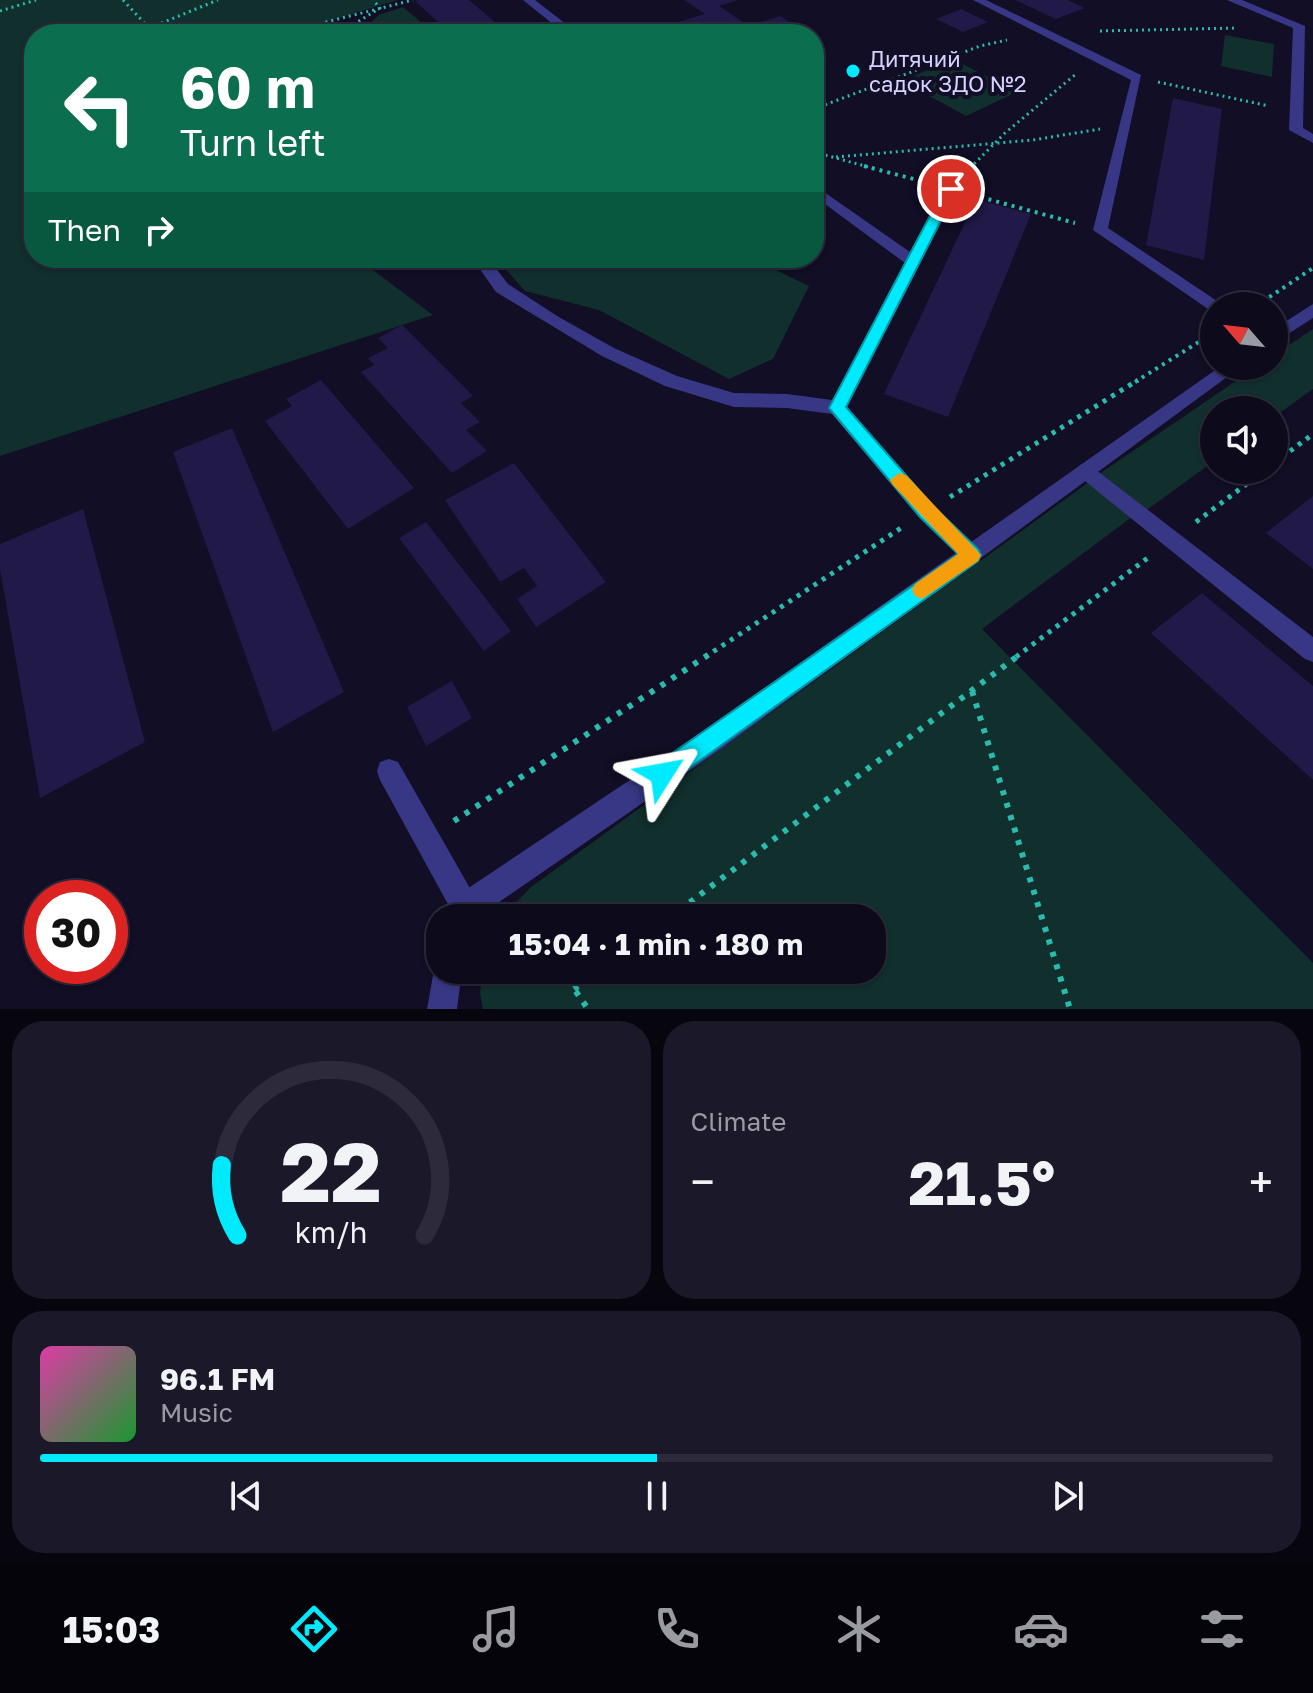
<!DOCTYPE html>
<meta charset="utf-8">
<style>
body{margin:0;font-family:"Golos Text",sans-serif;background:#1b1829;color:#f1f3f6;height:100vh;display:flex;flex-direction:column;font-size:30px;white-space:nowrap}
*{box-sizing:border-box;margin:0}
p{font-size:26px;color:#9a9aa3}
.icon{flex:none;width:44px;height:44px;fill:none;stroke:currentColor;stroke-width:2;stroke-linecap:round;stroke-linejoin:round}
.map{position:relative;height:1009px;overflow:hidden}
.details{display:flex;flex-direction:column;gap:12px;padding:12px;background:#07060f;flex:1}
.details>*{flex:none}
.guide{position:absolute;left:24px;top:24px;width:800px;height:244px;border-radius:32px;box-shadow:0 2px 6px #0004,0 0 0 2px #2d2b3b;background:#0b6e4f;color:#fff;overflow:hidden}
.needle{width:52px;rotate:298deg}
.controls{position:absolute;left:1200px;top:292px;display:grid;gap:16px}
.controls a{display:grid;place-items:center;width:88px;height:88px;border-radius:50%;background:#0d0a1c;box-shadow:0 2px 6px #0004,0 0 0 2px #2d2b3b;font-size:40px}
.speed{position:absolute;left:24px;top:880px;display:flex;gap:16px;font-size:40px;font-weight:700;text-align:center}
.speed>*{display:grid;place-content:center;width:104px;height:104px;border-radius:50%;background:#0d0a1c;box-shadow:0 2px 6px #0004,0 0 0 2px #2d2b3b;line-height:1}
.speed .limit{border:12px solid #d22;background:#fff;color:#111}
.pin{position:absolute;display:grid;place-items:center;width:68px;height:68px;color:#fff;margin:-34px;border:4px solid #fff;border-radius:50%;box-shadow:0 2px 8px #0007}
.me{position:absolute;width:88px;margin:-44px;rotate:56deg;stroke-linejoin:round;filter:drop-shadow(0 0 6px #0008)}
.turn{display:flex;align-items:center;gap:28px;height:168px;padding:0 24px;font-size:36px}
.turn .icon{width:104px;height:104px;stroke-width:2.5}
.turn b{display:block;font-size:56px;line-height:68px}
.then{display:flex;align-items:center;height:76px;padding:0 24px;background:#0003;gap:16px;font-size:30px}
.big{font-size:60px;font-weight:700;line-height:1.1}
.details .card{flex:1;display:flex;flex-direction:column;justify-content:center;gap:12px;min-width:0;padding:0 28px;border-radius:32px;background:#1b1829}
.details .dial{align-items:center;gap:0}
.dial svg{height:208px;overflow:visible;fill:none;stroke:#2d2b3b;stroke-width:7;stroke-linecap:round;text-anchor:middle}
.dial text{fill:#f1f3f6;stroke:none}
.song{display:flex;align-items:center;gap:24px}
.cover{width:96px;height:96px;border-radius:12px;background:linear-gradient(135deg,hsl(320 70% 55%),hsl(130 70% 35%))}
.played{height:8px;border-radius:4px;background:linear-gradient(90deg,#00eafd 50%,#2d2b3b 50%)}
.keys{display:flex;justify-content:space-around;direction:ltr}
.heat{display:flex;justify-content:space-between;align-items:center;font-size:44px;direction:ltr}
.details .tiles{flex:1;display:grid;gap:12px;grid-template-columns:1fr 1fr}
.card:last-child{grid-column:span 2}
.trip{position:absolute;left:426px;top:904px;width:460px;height:80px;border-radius:32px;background:#0d0a1c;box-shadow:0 2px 6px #0004,0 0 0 2px #2d2b3b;font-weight:700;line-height:80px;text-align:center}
.dock{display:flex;height:128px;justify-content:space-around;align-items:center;background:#05040b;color:#9a9aa3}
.dock .icon{width:56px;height:56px}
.dock .active{color:#00eafd}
.dock b{font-size:36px;color:#f1f3f6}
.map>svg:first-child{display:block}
.green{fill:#102f2d}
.building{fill:#211947}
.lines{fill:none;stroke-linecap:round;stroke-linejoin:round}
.path-far3{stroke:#2abbae;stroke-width:3;stroke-dasharray:2 4;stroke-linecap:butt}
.path-far2{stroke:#2abbae;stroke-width:4;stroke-dasharray:3 5;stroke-linecap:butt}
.path-far1{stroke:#2abbae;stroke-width:5;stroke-dasharray:4 6;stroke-linecap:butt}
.path{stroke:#2abbae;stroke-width:6;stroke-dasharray:5 8;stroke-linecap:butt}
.service{fill:#383786;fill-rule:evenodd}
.minor{fill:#383786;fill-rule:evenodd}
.route{fill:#00eafd;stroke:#0098a4;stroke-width:2}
.slow{fill:#f59e0b}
.poi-dot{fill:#00eafd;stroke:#110e25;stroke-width:3}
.labels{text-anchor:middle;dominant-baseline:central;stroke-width:8;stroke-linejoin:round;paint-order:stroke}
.far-poi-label{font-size:22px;fill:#d6d2ff;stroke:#110e25;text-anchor:start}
</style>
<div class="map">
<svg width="1313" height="1009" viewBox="0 0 1313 1009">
<rect width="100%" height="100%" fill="#110e25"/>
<path class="green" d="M 0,0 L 398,0 L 286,34 L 34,34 L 34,258 L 357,258 L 433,315 L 0,456 Z
M 403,7 L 435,34 L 358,34 L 379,15 Z
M 1225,35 L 1274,44 L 1272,77 L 1221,66 Z
M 953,59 L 1017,92 L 966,116 L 902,81 Z
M 496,258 L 751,258 L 809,286 L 773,359 L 729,379 L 599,310 L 525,291 Z
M 1313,329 L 1313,389 L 1274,417 L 1274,410 L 1214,410 L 1214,461 L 1144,512 L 1099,474 L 1258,366 L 1274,366 L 1274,355 Z
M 1089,482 L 1132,517 L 982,629 L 1313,963 L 1313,1009 L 483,1009 L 480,994 L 483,970 L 872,970 L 872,918 L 501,918 L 531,887 Z"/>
<path class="building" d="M 418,0 L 469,0 L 509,34 L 451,34 L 415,1 Z
M 684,0 L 738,0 L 719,6 L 749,26 L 780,16 L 806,33 L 732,34 L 726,30 L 713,34 L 685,34 L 671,24 L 705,14 Z
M 1015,0 L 1067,0 L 1085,8 L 1056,19 Z
M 961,9 L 988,22 L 963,32 L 936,19 Z
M 1173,98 L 1222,109 L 1204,260 L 1146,245 Z
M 976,199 L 1031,214 L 948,417 L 884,394 Z
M 402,325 L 473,396 L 461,403 L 480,422 L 466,430 L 487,451 L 452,473 L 361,372 L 374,365 L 368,358 L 388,348 L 378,338 Z
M 321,380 L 414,488 L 348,529 L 265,421 L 292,406 L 286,399 Z
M 232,428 L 344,692 L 273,732 L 173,452 Z
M 514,463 L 606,582 L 536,627 L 517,599 L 537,586 L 524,568 L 500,582 L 445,500 Z
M 1313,496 L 1313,569 L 1266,533 Z
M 83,509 L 145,742 L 40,798 L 0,569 L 0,544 Z
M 426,522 L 511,631 L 484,651 L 399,538 Z
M 1202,593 L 1313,686 L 1313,780 L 1151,633 Z
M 452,681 L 472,718 L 426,746 L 407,707 Z"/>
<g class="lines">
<path class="path-far3" d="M 123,0 L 149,28
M 0,11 L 36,0
M 1100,31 L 1238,28
M 158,34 L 149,28 L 218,0
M 279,34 L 413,0
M 338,34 L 380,8 L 373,0
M 1158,82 L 1269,106
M 814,109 L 980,46 L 1007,40
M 814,152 L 872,168
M 836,157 L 1033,140 L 1100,129
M 970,168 L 1005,133 L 1076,74"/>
<path class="path-far2" d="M 864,166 L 925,182
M 965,173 L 972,166
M 973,195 L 1075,223
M 1256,306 L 1313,268
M 1135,382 L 1213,333"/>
<path class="path-far1" d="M 1274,463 L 1313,434
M 950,497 L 1138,380
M 1196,522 L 1265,470
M 705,657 L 901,528
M 1016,657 L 1149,557"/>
<path class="path" d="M 972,691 L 1070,1009
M 454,821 L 708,655
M 669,918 L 1019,655
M 561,970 L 588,1009
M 574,989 L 600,970"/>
<path class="service" d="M 523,0 L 535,0 L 571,28 L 594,34 L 564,33 Z
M 973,0 L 986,0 L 1141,75 L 1108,228 L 1220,303 L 1222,306 L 1214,306 L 1214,313 L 1093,230 L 1131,80 Z
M 1227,0 L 1242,0 L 1305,26 L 1303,128 L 1313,134 L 1313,143 L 1289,130 L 1293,28 Z
M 814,185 L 910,252 L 946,186 L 951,185 L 958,189 L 847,407 L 933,505 L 979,549 L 982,555 L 979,561 L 972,564 L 965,561 L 919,517 L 832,414 L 787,408 L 734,407 L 665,386 L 602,356 L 496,292 L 472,258 L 488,258 L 508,284 L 557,316 L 614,348 L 677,376 L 734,393 L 787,394 L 832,400 L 905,263 L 814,196 Z
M 1087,463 L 1313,637 L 1313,662 L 1305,659 L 1080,477 L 1077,471 L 1080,465 Z
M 389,759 L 398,762 L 475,897 L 479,907 L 475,917 L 455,917 L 380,780 L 377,771 L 380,762 Z"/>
<path class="minor" d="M 1313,304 L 1313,318 L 1274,343 L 1274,329 Z
M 1221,366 L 1242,366 L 721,749 L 476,918 L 448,918 L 455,897 L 703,731 Z
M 440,959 L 440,970 L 462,970 L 457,1009 L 427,1009 L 434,970 Z"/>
</g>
<path class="route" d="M 951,186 L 957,189 L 846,407 L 933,506 L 978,549 L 981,555 L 978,561 L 670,782 L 662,785 L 654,782 L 651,774 L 654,766 L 958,554 L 920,517 L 829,408 L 944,189 Z"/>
<path class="slow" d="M 899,473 L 906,475 L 981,555 L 978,561 L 922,599 L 915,596 L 912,590 L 915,584 L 958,554 L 893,485 L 890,480 Z"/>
<circle class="poi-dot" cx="853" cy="71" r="8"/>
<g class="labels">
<g class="far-poi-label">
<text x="869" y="58">Дитячий<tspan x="869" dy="25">садок ЗДО №2</tspan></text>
</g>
</g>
</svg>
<div class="controls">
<a><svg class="needle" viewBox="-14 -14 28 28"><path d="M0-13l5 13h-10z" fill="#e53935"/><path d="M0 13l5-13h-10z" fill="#9a9aa3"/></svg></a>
<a><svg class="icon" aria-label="sound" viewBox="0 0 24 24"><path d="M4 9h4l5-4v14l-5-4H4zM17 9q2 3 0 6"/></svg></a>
</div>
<div class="speed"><div class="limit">30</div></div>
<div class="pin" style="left:951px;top:189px;background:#d93025"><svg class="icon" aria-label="arrive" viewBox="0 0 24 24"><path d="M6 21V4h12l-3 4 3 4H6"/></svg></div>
<svg class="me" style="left:662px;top:774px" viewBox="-20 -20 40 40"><path d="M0-17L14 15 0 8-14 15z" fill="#00eafd" stroke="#fff" stroke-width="4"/></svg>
<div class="trip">15:04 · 1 min · 180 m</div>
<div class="guide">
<div class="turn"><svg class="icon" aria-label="left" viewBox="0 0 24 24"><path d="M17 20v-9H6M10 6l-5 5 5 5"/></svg><div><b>60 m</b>Turn left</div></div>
<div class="then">Then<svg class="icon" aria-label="right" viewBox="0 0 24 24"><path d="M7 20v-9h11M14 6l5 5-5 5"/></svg></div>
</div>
</div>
<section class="details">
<div class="tiles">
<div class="card dial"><svg viewBox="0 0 100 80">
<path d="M14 69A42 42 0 1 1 86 69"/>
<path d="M14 69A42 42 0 0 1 8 42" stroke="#00eafd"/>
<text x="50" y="56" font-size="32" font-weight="700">22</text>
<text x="50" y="72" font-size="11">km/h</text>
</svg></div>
<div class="card"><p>Climate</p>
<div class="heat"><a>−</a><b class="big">21.5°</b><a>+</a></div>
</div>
<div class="card">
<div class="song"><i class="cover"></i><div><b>96.1 FM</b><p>Music</p></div></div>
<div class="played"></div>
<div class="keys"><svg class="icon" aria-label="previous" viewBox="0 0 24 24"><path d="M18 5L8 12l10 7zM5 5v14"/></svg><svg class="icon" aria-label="pause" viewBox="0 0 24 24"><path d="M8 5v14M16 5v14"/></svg><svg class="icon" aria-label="next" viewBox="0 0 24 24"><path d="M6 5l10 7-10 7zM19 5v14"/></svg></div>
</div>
</div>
</section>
<nav class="dock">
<b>15:03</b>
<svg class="icon active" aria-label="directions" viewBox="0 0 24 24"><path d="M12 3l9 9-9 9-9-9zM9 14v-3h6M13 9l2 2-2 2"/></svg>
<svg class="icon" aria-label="music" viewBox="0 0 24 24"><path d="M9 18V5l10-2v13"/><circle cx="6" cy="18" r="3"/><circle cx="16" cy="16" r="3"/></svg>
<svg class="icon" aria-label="phone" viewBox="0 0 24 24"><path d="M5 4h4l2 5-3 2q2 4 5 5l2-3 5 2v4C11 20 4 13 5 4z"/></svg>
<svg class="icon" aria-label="climate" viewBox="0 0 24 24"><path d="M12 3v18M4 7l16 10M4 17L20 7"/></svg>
<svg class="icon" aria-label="car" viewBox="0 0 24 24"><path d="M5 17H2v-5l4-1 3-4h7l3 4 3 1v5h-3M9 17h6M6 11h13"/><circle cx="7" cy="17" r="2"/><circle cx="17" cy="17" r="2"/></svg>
<svg class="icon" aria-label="filters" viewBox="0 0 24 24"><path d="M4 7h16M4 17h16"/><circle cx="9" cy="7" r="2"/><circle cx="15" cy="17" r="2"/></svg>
</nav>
